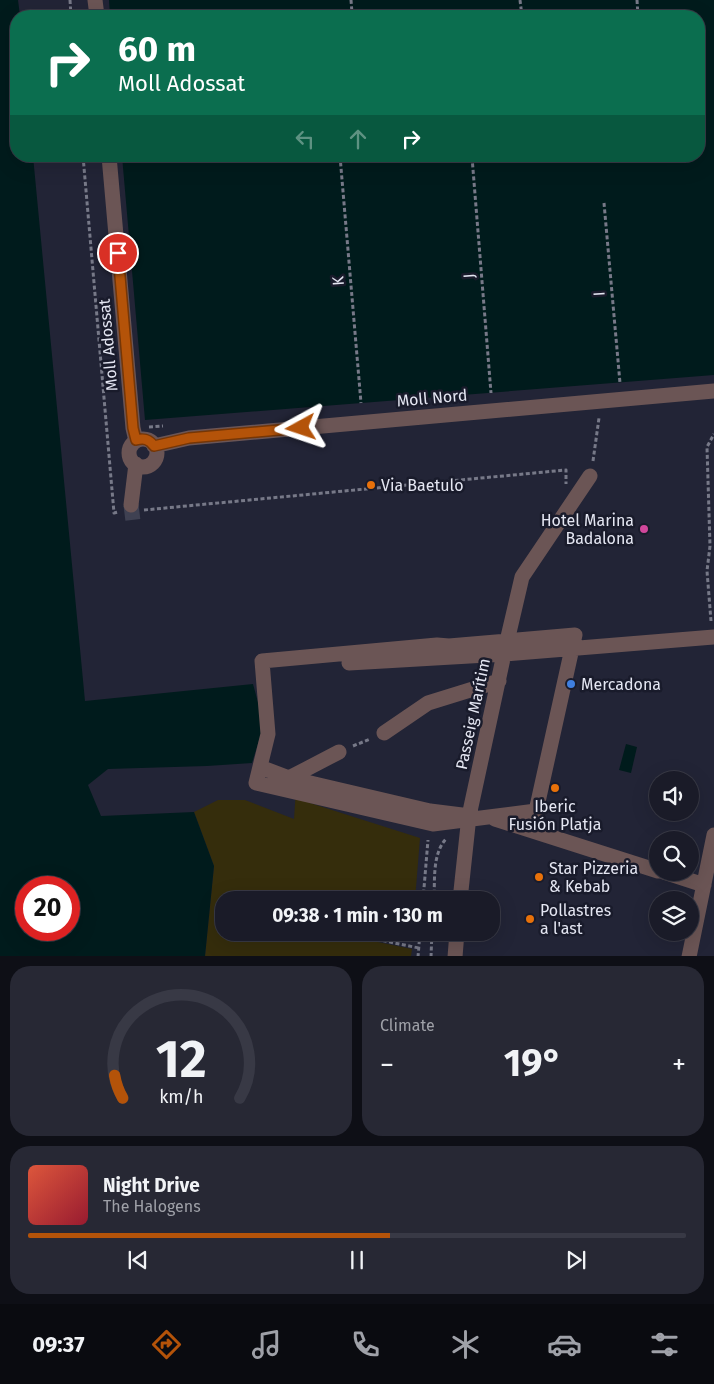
<!DOCTYPE html>
<meta charset="utf-8">
<style>
body{margin:0;font-family:"Fira Sans",sans-serif;background:#272834;color:#f1f3f6;height:100vh;display:flex;flex-direction:column;font-size:19px;white-space:nowrap}
*{box-sizing:border-box;margin:0}
p{font-size:16px;color:#9fa1a8}
.icon{flex:none;width:28px;height:28px;fill:none;stroke:currentColor;stroke-width:2;stroke-linecap:round;stroke-linejoin:round}
.map{position:relative;height:956px;overflow:hidden}
.details{display:flex;flex-direction:column;gap:10px;padding:10px;background:#0e0f16;flex:1}
.details>*{flex:none}
.banner{position:absolute;left:10px;top:10px;width:695px;height:152px;border-radius:20px;box-shadow:0 5px 20px #0002,0 0 0 1px #383945;background:#0b6e4f;color:#fff;overflow:hidden}
.controls{position:absolute;left:649px;top:771px;display:grid;gap:10px}
.controls a{display:grid;place-items:center;width:50px;height:50px;border-radius:50%;background:#1a1b28;box-shadow:0 5px 20px #0002,0 0 0 1px #383945;font-size:25px}
.speed{position:absolute;left:15px;top:876px;display:flex;gap:10px;font-size:25px;font-weight:700;text-align:center}
.speed>*{display:grid;place-content:center;width:65px;height:65px;border-radius:50%;background:#1a1b28;box-shadow:0 5px 20px #0002,0 0 0 1px #383945;line-height:1}
.speed .limit{border:8px solid #d22;background:#fff;color:#111}
.pin{position:absolute;display:grid;place-items:center;width:42px;height:42px;color:#fff;margin:-21px;border:2px solid #fff;border-radius:50%;box-shadow:0 1px 5px #0007}
.me{position:absolute;width:55px;margin:-28px;rotate:265deg;stroke-linejoin:round;filter:drop-shadow(0 0 4px #0008)}
.turn{display:flex;align-items:center;gap:18px;height:105px;padding:0 25px;font-size:22px}
.turn .icon{width:65px;height:65px;stroke-width:2.5}
.turn b{display:block;font-size:35px;line-height:42px}
.lanes{display:flex;align-items:center;height:48px;padding:0 25px;background:#0003;justify-content:center;gap:25px;direction:ltr}
.lanes .off{opacity:.35}
.big{font-size:38px;font-weight:700;line-height:1.1}
.details .widget{flex:1;display:flex;flex-direction:column;justify-content:center;gap:8px;min-width:0;padding:0 18px;border-radius:20px;background:#272834}
.details .dial{align-items:center;gap:0}
.dial svg{height:130px;overflow:visible;fill:none;stroke:#383945;stroke-width:7;stroke-linecap:round;text-anchor:middle}
.dial text{fill:#f1f3f6;stroke:none}
.song{display:flex;align-items:center;gap:15px}
.cover{width:60px;height:60px;border-radius:8px;background:linear-gradient(135deg,hsl(10 70% 55%),hsl(350 70% 35%))}
.played{height:5px;border-radius:2px;background:linear-gradient(90deg,#b45309 55%,#383945 55%)}
.keys{display:flex;justify-content:space-around;direction:ltr}
.heat{display:flex;justify-content:space-between;align-items:center;font-size:28px;direction:ltr}
.details .tiles{flex:1;display:grid;gap:10px;grid-template-columns:1fr 1fr}
.widget:last-child{grid-column:span 2}
.trip{position:absolute;left:215px;top:891px;width:285px;height:50px;border-radius:20px;background:#1a1b28;box-shadow:0 5px 20px #0002,0 0 0 1px #383945;font-weight:700;line-height:50px;text-align:center}
.menu{display:flex;height:80px;justify-content:space-around;align-items:center;background:#0a0b10;color:#9fa1a8}
.menu .icon{width:35px;height:35px}
.menu .active{color:#b45309}
.menu b{font-size:22px;color:#f1f3f6}
.map>svg:first-child{display:block}
.sand{fill:#352d0c}
.water{fill:#001b1c;fill-rule:evenodd}
.lines{fill:none;stroke-linecap:round;stroke-linejoin:round}
.minor-tunnel{stroke:#3f4152;stroke-width:15;stroke-dasharray:15 8;stroke-linecap:butt}
.path{stroke:#777988;stroke-width:3;stroke-dasharray:4 2.5;stroke-linecap:butt}
.minor{stroke:#6b5555;stroke-width:15}
.route-casing{stroke:#753606;stroke-width:12}
.route{stroke:#b45309;stroke-width:9}
.food-dot{fill:#e8710a;stroke:#191b2b;stroke-width:2}
.hotel-dot{fill:#d1479c;stroke:#191b2b;stroke-width:2}
.shop-dot{fill:#3f7fe0;stroke:#191b2b;stroke-width:2}
.labels{text-anchor:middle;dominant-baseline:central;stroke-width:5;stroke-linejoin:round;paint-order:stroke}
.street-label{font-size:16px;fill:#e4e6f2;stroke:#191b2b}
.poi-label{font-size:16px;fill:#e4e6f2;stroke:#191b2b;text-anchor:start}
</style>
<div class="map">
<svg width="714" height="957" viewBox="0 0 714 957">
<rect width="100%" height="100%" fill="#222436"/>
<path class="sand" d="M 296,789 L 310,803 L 420,838 L 415,900 L 224,900 L 224,932 L 369,933 L 368,940 L 412,949 L 411,956 L 205,956 L 214,866 L 194,812 L 218,800 L 245,800 L 294,819 Z"/>
<path class="water" d="M 0,0 L 18,0 L 20,16 L 16,16 L 16,156 L 33,156 L 85,701 L 253,684 L 264,724 L 252,763 L 207,766 L 108,769 L 88,785 L 101,816 L 194,812 L 214,866 L 205,956 L 0,957 ZM 26,888 L 69,888 L 69,930 L 26,930 Z
M 109,0 L 714,0 L 714,375 L 145,420 L 122,156 L 699,156 L 699,16 L 110,16 Z
M 626,744 L 637,747 L 631,773 L 619,770 Z"/>
<g class="lines">
<path class="minor-tunnel" d="M 131,505 L 133,521"/>
<path class="path" d="M 70,0 L 71,16
M 351,0 L 352,13
M 520,0 L 522,16
M 637,0 L 638,16
M 83,156 L 114,513 L 118,512
M 340,156 L 361,403
M 472,157 L 491,393
M 604,203 L 620,383
M 149,427 L 163,426
M 593,461 L 599,418
M 144,510 L 566,470 L 566,484
M 711,621 L 707,571 L 710,546 L 707,447 L 714,434
M 353,746 L 370,739
M 423,900 L 428,840
M 434,900 C 435,881 432,854 446,839
M 370,938 L 419,948
M 418,957 L 420,932
M 431,957 L 432,932"/>
<path class="minor" d="M 95,0 L 97,16
M 109,156 L 133,428 L 136,441
M129 453a14 14 0 1 1 28 0a14 14 0 1 1-28 0Z
M 154,446 L 189,438 L 714,391
M 131,505 L 136,464
M 575,635 L 536,811 L 433,824 L 256,783 L 268,734 L 262,661 L 437,645 L 449,646 Z
M 349,663 L 504,654 L 522,577 L 590,476
M 384,733 L 428,703 L 499,681
M 260,767 L 289,778 L 430,811 L 462,815
M 289,778 L 339,752
M 495,819 L 658,871
M 664,872 L 704,885
M 460,900 L 469,816 L 504,654 L 714,637
M 455,957 L 457,932
M 689,957 L 714,835"/>
</g>
<g class="lines">
<defs>
<path id="route" d="M 118,253 L 133,428 L 136,440 C 144,438 149,439 154,446 L 189,438 L 301,428"/>
</defs>
<use href="#route" class="route-casing"/>
<use href="#route" class="route"/>
</g>
<g class="food-dot">
<circle cx="371" cy="485" r="5"/>
<circle cx="555" cy="788" r="5"/>
<circle cx="539" cy="877" r="5"/>
<circle cx="530" cy="919" r="5"/>
</g>
<circle class="hotel-dot" cx="644" cy="529" r="5"/>
<circle class="shop-dot" cx="571" cy="684" r="5"/>
<g class="labels">
<g class="street-label">
<text transform="translate(469 276) rotate(-95)">J</text>
<text transform="translate(338 281) rotate(-95)">K</text>
<text transform="translate(599 294) rotate(-95)">I</text>
<text transform="translate(108 345) rotate(-95)">Moll Adossat</text>
<text transform="translate(432 398) rotate(-5)">Moll Nord</text>
<text transform="translate(473 714) rotate(-78)">Passeig Marítim</text>
</g>
<g class="poi-label">
<text x="381" y="485">Via Baetulo</text>
<text x="634" y="520" text-anchor="end">Hotel Marina<tspan x="634" dy="18">Badalona</tspan></text>
<text x="581" y="684">Mercadona</text>
<text x="555" y="806" text-anchor="middle">Iberic<tspan x="555" dy="18">Fusión Platja</tspan></text>
<text x="549" y="868">Star Pizzeria<tspan x="549" dy="18">&amp; Kebab</tspan></text>
<text x="540" y="910">Pollastres<tspan x="540" dy="18">a l'ast</tspan></text>
</g>
</g>
</svg>
<div class="controls">
<a><svg class="icon" aria-label="sound" viewBox="0 0 24 24"><path d="M4 9h4l5-4v14l-5-4H4zM17 9q2 3 0 6"/></svg></a>
<a><svg class="icon" aria-label="search" viewBox="0 0 24 24"><circle cx="10" cy="10" r="6"/><path d="M15 15l6 6"/></svg></a>
<a><svg class="icon" aria-label="layers" viewBox="0 0 24 24"><path d="M12 4l9 5-9 5-9-5zM3 14l9 5 9-5"/></svg></a>
</div>
<div class="speed"><div class="limit">20</div></div>
<div class="pin" style="left:118px;top:253px;background:#d93025"><svg class="icon" aria-label="arrive" viewBox="0 0 24 24"><path d="M6 21V4h12l-3 4 3 4H6"/></svg></div>
<svg class="me" style="left:301px;top:428px" viewBox="-20 -20 40 40"><path d="M0-17L14 15 0 8-14 15z" fill="#b45309" stroke="#fff" stroke-width="4"/></svg>
<div class="trip">09:38 · 1 min · 130 m</div>
<div class="banner">
<div class="turn"><svg class="icon" aria-label="right" viewBox="0 0 24 24"><path d="M7 20v-9h11M14 6l5 5-5 5"/></svg><div><b>60 m</b>Moll Adossat</div></div>
<div class="lanes"><svg class="icon off" aria-label="left" viewBox="0 0 24 24"><path d="M17 20v-9H6M10 6l-5 5 5 5"/></svg><svg class="icon off" aria-label="ahead" viewBox="0 0 24 24"><path d="M12 20V5M6 11l6-6 6 6"/></svg><svg class="icon" aria-label="right" viewBox="0 0 24 24"><path d="M7 20v-9h11M14 6l5 5-5 5"/></svg></div>
</div>
</div>
<section class="details">
<div class="tiles">
<div class="widget dial"><svg viewBox="0 0 100 80">
<path d="M14 69A42 42 0 1 1 86 69"/>
<path d="M14 69A42 42 0 0 1 9 55" stroke="#b45309"/>
<text x="50" y="56" font-size="32" font-weight="700">12</text>
<text x="50" y="72" font-size="11">km/h</text>
</svg></div>
<div class="widget"><p>Climate</p>
<div class="heat"><a>−</a><b class="big">19°</b><a>+</a></div>
</div>
<div class="widget">
<div class="song"><i class="cover"></i><div><b>Night Drive</b><p>The Halogens</p></div></div>
<div class="played"></div>
<div class="keys"><svg class="icon" aria-label="previous" viewBox="0 0 24 24"><path d="M18 5L8 12l10 7zM5 5v14"/></svg><svg class="icon" aria-label="pause" viewBox="0 0 24 24"><path d="M8 5v14M16 5v14"/></svg><svg class="icon" aria-label="next" viewBox="0 0 24 24"><path d="M6 5l10 7-10 7zM19 5v14"/></svg></div>
</div>
</div>
</section>
<nav class="menu">
<b>09:37</b>
<svg class="icon active" aria-label="directions" viewBox="0 0 24 24"><path d="M12 3l9 9-9 9-9-9zM9 14v-3h6M13 9l2 2-2 2"/></svg>
<svg class="icon" aria-label="music" viewBox="0 0 24 24"><path d="M9 18V5l10-2v13"/><circle cx="6" cy="18" r="3"/><circle cx="16" cy="16" r="3"/></svg>
<svg class="icon" aria-label="phone" viewBox="0 0 24 24"><path d="M5 4h4l2 5-3 2q2 4 5 5l2-3 5 2v4C11 20 4 13 5 4z"/></svg>
<svg class="icon" aria-label="climate" viewBox="0 0 24 24"><path d="M12 3v18M4 7l16 10M4 17L20 7"/></svg>
<svg class="icon" aria-label="car" viewBox="0 0 24 24"><path d="M5 17H2v-5l4-1 3-4h7l3 4 3 1v5h-3M9 17h6M6 11h13"/><circle cx="7" cy="17" r="2"/><circle cx="17" cy="17" r="2"/></svg>
<svg class="icon" aria-label="filters" viewBox="0 0 24 24"><path d="M4 7h16M4 17h16"/><circle cx="9" cy="7" r="2"/><circle cx="15" cy="17" r="2"/></svg>
</nav>
